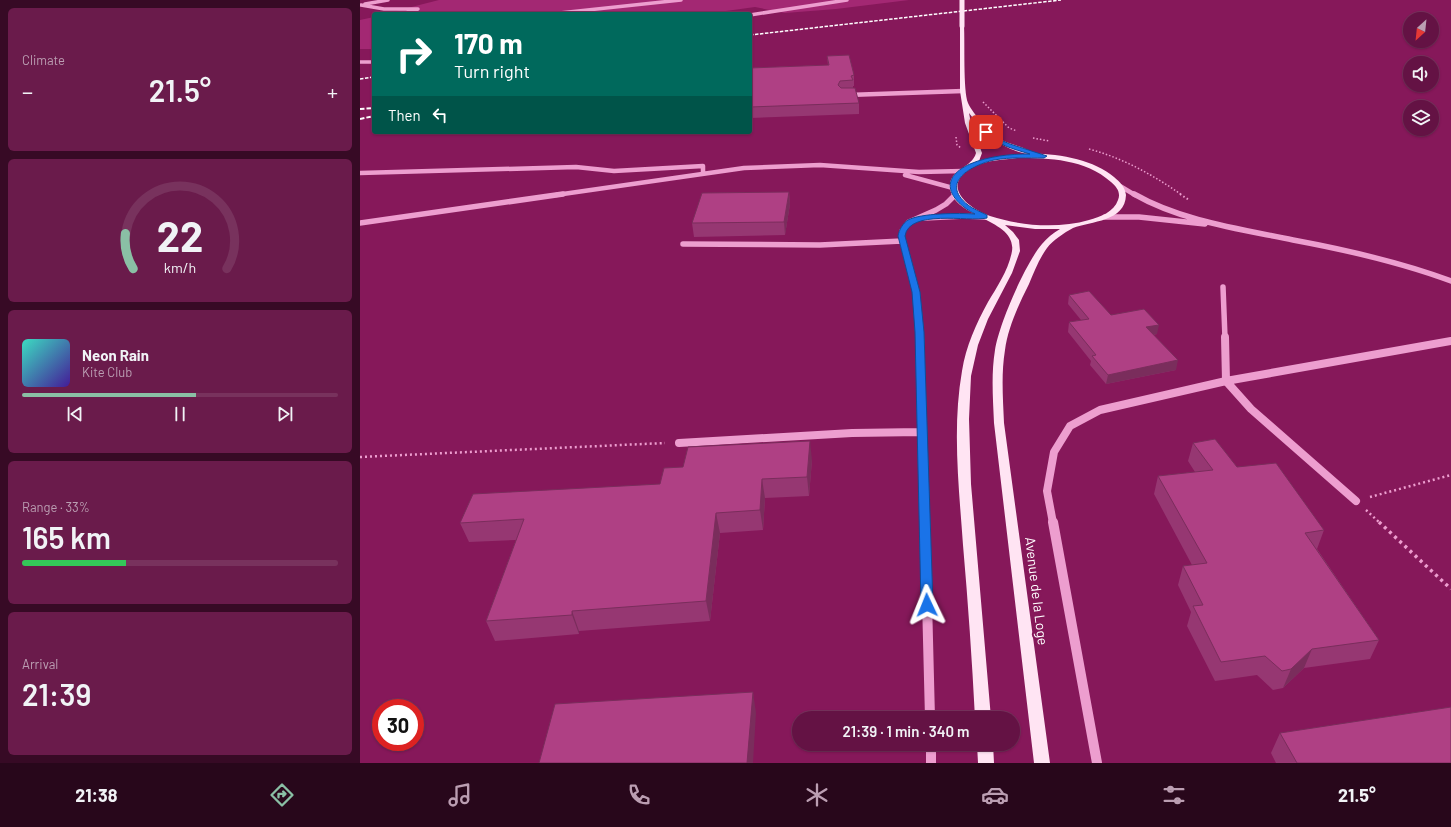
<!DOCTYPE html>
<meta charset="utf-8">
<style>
body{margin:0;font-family:Barlow,sans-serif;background:#6a1b4b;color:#f1f3f6;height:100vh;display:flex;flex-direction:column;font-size:15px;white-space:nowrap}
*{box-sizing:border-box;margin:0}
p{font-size:13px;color:#bb9eb2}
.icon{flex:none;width:22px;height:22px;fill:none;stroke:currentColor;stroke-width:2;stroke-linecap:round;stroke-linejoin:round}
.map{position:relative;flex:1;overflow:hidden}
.details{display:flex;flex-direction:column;gap:8px;padding:8px;background:#370a25;width:360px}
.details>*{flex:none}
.banner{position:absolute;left:12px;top:12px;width:380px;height:122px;border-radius:4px;box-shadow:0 1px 3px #0004,0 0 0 1px #78325d;background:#00695c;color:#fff;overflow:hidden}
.needle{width:26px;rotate:207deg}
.tools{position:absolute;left:1043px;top:12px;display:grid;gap:8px}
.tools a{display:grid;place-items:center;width:36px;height:36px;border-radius:50%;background:#641244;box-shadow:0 1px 3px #0004,0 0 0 1px #78325d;font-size:20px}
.speed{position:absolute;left:12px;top:699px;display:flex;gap:8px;font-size:20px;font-weight:700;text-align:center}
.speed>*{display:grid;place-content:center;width:52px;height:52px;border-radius:50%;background:#641244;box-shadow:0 1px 3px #0004,0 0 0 1px #78325d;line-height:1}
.speed .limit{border:6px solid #d22;background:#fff;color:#111}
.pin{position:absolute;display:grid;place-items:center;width:34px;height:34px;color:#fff;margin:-17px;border-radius:8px;box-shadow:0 2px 6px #0006}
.me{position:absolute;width:44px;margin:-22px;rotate:358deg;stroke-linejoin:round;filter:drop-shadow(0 0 3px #0008)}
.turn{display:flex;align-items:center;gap:14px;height:84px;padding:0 16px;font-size:18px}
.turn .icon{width:52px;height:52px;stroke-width:2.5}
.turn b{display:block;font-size:28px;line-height:34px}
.then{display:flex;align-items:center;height:38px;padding:0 16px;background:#0003;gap:8px;font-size:15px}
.big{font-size:30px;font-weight:600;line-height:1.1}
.details .card{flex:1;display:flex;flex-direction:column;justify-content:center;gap:6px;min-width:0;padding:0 14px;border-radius:6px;background:#6a1b4b}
.details .dial{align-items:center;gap:0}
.dial svg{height:104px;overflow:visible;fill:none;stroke:#78325d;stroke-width:7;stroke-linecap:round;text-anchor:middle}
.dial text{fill:#f1f3f6;stroke:none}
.song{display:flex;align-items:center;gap:12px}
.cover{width:48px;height:48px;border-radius:6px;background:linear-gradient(135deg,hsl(170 70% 55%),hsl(260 70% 35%))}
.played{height:4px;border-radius:2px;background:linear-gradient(90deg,#8abfa5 55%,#78325d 55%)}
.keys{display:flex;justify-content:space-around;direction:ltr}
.heat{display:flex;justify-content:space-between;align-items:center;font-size:22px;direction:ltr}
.charge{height:6px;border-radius:3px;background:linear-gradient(90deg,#34c759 33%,#78325d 0)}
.trip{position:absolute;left:432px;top:711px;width:228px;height:40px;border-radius:20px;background:#641244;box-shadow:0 1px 3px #0004,0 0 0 1px #78325d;font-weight:600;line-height:40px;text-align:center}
.tabs{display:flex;height:64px;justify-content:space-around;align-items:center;background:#28071b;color:#bb9eb2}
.tabs .icon{width:28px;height:28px}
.tabs .active{color:#8abfa5}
.tabs b{font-size:18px;color:#f1f3f6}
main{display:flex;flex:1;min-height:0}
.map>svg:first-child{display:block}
.green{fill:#a32873}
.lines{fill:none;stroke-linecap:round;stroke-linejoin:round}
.path-far3{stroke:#ed9ecf;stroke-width:1.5;stroke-dasharray:1.5 2;stroke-linecap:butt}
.path-far2{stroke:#ed9ecf;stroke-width:2;stroke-dasharray:1.5 2.5;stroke-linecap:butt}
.path-far1{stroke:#ed9ecf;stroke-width:2.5;stroke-dasharray:2 3;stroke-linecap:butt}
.path{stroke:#ed9ecf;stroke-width:3.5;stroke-dasharray:3 4;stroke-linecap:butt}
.minor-far4{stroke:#ed9ecf;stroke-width:3.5}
.minor-far3{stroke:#ed9ecf;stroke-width:4.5}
.minor-far2{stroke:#ed9ecf;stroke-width:5.5}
.minor-far1{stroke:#ed9ecf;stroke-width:8}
.minor{stroke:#ed9ecf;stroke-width:10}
.major{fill:#ffe4f3;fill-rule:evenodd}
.rail-far1{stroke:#fff;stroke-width:1.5;stroke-dasharray:3.5 1.5;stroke-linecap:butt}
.rail{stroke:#fff;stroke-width:2;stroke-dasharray:4.5 2;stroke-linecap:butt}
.major-bridge{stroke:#ffe4f3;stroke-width:5}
.wall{fill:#963772}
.shaded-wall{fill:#7a2d5c}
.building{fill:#af4084;stroke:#7a2d5c}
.route{fill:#1a73e8;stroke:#114b97}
.labels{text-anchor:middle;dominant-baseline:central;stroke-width:4;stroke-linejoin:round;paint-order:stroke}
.near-street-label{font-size:14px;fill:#fff;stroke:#86185a}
</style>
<main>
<section class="details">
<div class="card"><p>Climate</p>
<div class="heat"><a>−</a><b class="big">21.5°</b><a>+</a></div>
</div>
<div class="card dial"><svg viewBox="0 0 100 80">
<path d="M14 69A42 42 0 1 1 86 69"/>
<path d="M14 69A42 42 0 0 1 8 42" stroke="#8abfa5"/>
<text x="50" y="56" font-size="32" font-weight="700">22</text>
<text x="50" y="72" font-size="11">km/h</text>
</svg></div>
<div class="card">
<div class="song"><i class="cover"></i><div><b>Neon Rain</b><p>Kite Club</p></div></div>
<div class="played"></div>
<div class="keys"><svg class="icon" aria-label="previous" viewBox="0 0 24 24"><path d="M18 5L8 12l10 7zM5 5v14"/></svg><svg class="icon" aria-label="pause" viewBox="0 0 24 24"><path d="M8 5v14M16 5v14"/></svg><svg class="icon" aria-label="next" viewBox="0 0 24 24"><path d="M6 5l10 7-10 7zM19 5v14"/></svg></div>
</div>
<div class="card"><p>Range · 33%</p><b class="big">165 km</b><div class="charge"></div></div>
<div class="card"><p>Arrival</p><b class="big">21:39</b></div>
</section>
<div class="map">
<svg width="1091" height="763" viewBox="0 0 1091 763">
<rect width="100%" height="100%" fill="#86185a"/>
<path class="green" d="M 79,0 L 549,0 L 476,9 L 425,13 L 395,7 L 344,14 L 24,14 Z
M 14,17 L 14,49 L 0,49 L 0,20 Z"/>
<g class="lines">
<path class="path-far3" d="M 623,102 L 649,128 L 657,131
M 596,137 L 597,145 L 601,148
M 673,138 L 689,141
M 729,149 C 763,158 793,175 822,195"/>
<path class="path-far2" d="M 820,194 L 829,200"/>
<path class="path-far1" d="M 0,457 L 305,443
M 1010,497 L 1091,475
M 1006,510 L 1020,523"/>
<path class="path" d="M 1019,522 L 1091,589"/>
<path class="minor-far4" d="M 5,4 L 28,0
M 1,5 L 24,9 L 58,9 L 43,14
M 190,14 L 321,0
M 390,15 L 487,0
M 0,62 L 14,62"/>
<path class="minor-far3" d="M 488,95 L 603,91
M 0,173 L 216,167 L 254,171 L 343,166 L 343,173
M 545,175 L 593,188
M 760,186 L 775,195
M 196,195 L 384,168 L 460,165 L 559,172 L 603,171"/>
<path class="minor-far2" d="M 774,194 C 821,221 880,229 933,240 C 987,250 1040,262 1091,281
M 745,217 L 779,217 L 845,224
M 565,218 L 605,216 L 625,217
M 0,223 L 203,194
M 323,244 L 460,245 L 542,241
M 863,287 L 865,338
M 560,338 L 556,292 L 542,241 L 542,231 L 549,222 L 576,210 L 586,204 L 595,195"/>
<path class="minor-far1" d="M 560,337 L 565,523
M 865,337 L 866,381 L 891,409 L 996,501
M 319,443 L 492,433 L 561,432
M 693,523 L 687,491 L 694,452 L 710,426 L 740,410 L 866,381 L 1091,341"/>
<path class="minor" d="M 565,522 L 570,718
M 693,522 L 737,763
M 571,744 L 571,763"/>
<path class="major" d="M 602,25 L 604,26 C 605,41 603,91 608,103 C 613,114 629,132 640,139 C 650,145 663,146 671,152 C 667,155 664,153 659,152 C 637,145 623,132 609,113 L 611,123 L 622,153 L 619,161 C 658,149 722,150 754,177 C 760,182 765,187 766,195 C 765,222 731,221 713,228 C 704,233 693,240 687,248 C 679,259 674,272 669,284 C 659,304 648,327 645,350 C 641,374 643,399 644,423 L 690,763 L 674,763 L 634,423 C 633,399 631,374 635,350 C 639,324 665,264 682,244 C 687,238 693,233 700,229 L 675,229 L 645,225 L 653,232 L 659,240 L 660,251 L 652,273 L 628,319 L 618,345 L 611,376 L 609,419 L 611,484 L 631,718 L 615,718 C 612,660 608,602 603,545 C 599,488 592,428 602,371 C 606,346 616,324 628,302 C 637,287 649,269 652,251 C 657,218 590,218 590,186 C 590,169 612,168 616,153 L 605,123 L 600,91 L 600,26 ZM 657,158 C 690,158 725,159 751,182 C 757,187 761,193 758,200 C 754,212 740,217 729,220 C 698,229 661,226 630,216 C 605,207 579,183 616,166 C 628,160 643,160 657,158 Z
M 617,744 L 633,744 L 634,763 L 618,763 Z"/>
<path class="rail-far1" d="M 390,35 L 701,0
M 0,79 L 14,77"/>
<path class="rail" d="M 0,109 L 14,108
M 0,119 L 14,116"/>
<path class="major-bridge" d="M 602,0 L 602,26"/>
</g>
<path class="wall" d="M 467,56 L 494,75 L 494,86 L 493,86 L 493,88 L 499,103 L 499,114 L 390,118 L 390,68 L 468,65 Z
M 429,192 L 430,204 L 425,235 L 334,237 L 332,223 Z
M 709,295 L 751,315 L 797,334 L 793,335 L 816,370 L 746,384 L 730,365 L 731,361 L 708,332 L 709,322 L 721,320 L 708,304 Z
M 833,443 L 877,467 L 964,530 L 957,549 L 1019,640 L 1010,659 L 944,668 L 923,688 L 913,690 L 897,675 L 855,681 L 827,626 L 831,612 L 818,585 L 823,566 L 832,565 L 794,494 L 798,476 L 835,472 L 828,461 Z
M 452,460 L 449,496 L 405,498 L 403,530 L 360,533 L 350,621 L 219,631 L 219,634 L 135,641 L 126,621 L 156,540 L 109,542 L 100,523 L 300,484 Z
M 920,733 L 1091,763 L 916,763 L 911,753 Z"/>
<path class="shaded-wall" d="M 429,192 L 430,204 L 425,235 L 424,222 Z
M 799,325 L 797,334 L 784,337 L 786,327 Z
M 818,360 L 816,370 L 746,384 L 748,375 Z
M 450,441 L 452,460 L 449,496 L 447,477 Z
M 402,479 L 405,498 L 403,530 L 400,510 Z
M 356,513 L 360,533 L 350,621 L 346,601 Z
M 212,611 L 219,631 L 219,634 L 212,615 Z
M 952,649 L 944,668 L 923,688 L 931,669 Z
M 393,692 L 396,713 L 393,763 L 387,763 Z"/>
<path class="building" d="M 489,55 L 494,75 L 491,76 L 493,80 L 480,81 L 478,85 L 481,88 L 495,88 L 499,103 L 390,107 L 390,68 L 469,65 L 467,56 Z
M 429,192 L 424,222 L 332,223 L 342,193 Z
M 729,291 L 751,315 L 784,309 L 799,325 L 786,327 L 818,360 L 748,375 L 732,356 L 736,355 L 709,322 L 729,319 L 709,295 Z
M 855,439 L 877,467 L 916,463 L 964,530 L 945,533 L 1019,640 L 952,649 L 931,669 L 922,671 L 905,656 L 861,662 L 833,606 L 843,605 L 823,566 L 847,563 L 798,476 L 853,470 L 833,443 Z
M 450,441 L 447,477 L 402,479 L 400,510 L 356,513 L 346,601 L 212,611 L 212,615 L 126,621 L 164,519 L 100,523 L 113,494 L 300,484 L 304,468 L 323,467 L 328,447 Z
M 393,692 L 387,763 L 179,763 L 195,704 Z
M 1091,707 L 1091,763 L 937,763 L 920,733 Z"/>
<path class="route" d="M 624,131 L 629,131 L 636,138 L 650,144 L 687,156 L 684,158 C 667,158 651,157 634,160 C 612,165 579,182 608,205 C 613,209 621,212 627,215 L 627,218 C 608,222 549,209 545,236 L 560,292 L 564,332 L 573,605 L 571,608 L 567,610 L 562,608 L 561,605 L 555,332 L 552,292 L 538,236 C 539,230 543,223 548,220 C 561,213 599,213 615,214 C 590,201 577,179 610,164 C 629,156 650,154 670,154 C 653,149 638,145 624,133 Z"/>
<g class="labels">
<g class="near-street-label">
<text transform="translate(677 591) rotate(83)">Avenue de la Loge</text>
</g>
</g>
</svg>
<div class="tools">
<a><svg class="needle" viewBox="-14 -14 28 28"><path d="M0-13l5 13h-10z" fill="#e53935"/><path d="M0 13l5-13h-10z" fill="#bb9eb2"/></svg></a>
<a><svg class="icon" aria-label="sound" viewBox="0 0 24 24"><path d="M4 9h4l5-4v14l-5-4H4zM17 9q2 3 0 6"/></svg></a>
<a><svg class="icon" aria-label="layers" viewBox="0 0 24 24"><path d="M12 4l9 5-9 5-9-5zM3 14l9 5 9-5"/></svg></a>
</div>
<div class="speed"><div class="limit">30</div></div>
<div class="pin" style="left:626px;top:132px;background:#d93025"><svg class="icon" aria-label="arrive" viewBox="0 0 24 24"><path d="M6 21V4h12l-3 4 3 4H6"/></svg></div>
<svg class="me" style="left:567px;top:605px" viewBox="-20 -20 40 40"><path d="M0-17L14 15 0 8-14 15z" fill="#1a73e8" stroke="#fff" stroke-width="4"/></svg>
<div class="trip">21:39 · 1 min · 340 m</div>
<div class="banner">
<div class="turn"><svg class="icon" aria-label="right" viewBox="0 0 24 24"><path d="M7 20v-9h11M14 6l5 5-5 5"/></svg><div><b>170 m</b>Turn right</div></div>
<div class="then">Then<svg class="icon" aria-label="left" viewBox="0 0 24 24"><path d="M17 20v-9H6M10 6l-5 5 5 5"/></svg></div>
</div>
</div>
</main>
<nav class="tabs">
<b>21:38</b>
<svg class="icon active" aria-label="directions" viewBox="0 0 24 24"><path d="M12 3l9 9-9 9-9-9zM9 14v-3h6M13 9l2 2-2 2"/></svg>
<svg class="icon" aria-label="music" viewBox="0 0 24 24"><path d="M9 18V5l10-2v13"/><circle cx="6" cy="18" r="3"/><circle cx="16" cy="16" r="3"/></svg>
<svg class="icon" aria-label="phone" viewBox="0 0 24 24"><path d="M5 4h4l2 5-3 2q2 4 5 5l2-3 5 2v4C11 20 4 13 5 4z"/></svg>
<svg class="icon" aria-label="climate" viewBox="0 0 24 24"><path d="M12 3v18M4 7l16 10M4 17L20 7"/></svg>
<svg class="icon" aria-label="car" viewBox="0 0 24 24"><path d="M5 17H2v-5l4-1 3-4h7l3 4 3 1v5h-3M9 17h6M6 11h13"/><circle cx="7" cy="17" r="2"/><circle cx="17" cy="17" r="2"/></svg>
<svg class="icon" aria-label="filters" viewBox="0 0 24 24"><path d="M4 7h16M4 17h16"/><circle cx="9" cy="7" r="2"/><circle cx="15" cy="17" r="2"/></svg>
<b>21.5°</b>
</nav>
